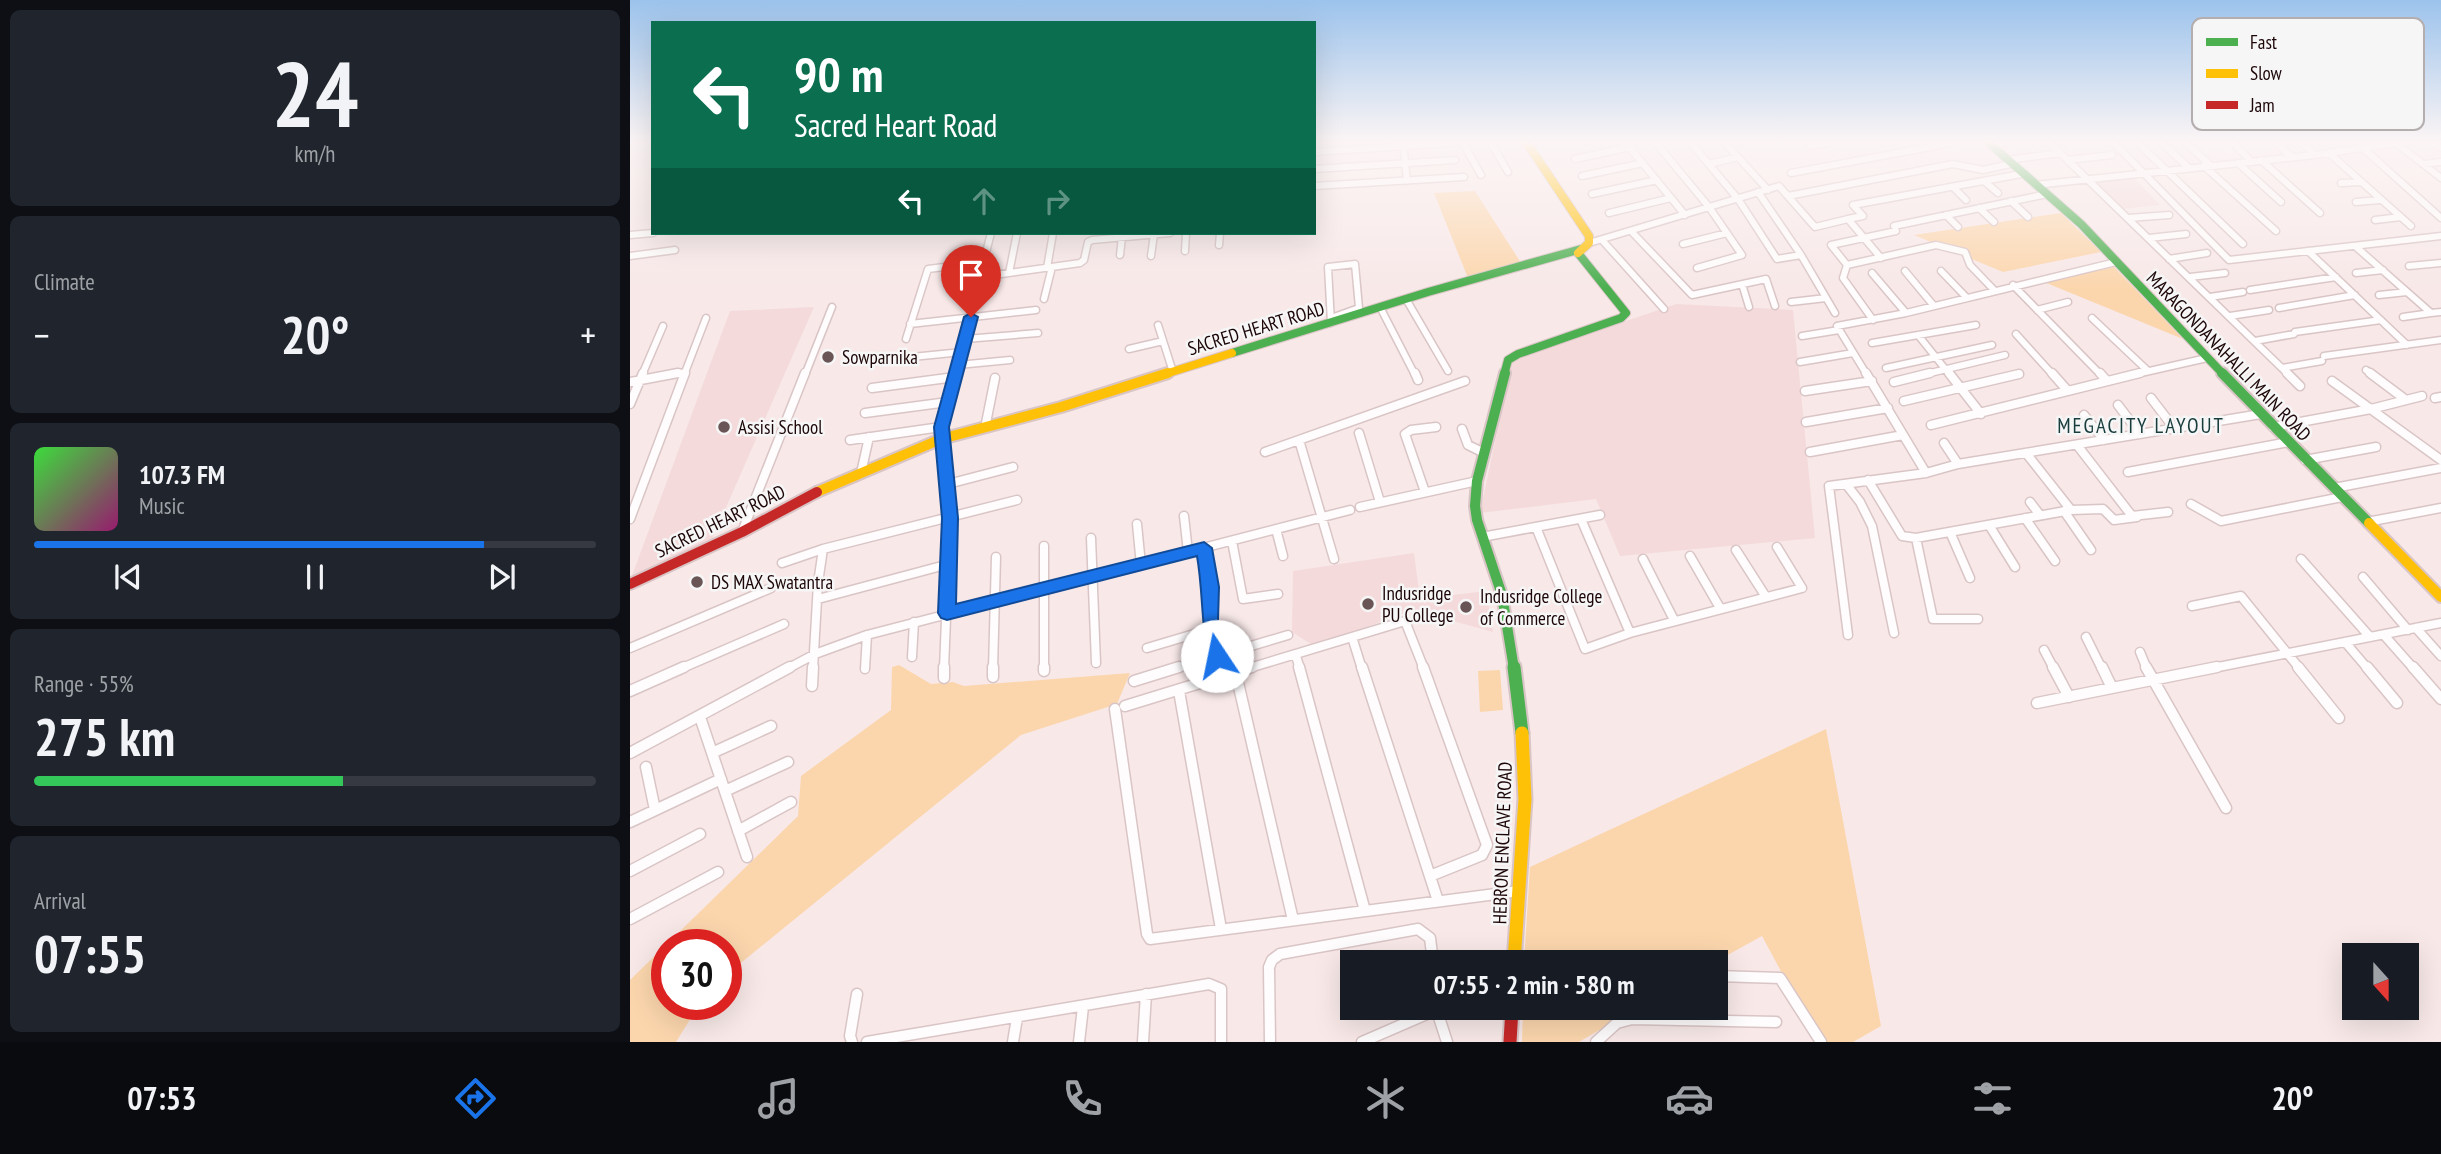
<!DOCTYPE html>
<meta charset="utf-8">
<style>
body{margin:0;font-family:"PT Sans Narrow",sans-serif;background:#20242c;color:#f1f3f6;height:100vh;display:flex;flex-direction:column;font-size:26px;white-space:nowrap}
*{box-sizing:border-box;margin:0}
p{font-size:23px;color:#9ea1a6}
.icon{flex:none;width:38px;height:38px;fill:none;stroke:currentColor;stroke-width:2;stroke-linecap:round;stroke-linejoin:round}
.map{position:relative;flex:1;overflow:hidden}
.sheet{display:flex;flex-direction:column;gap:10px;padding:10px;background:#0d0f14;width:630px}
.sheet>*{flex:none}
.hud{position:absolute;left:21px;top:21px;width:665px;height:214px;border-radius:0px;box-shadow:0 7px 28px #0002;background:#0b6e4f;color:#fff;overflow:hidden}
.needle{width:46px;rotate:159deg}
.controls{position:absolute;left:1712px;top:943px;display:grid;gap:14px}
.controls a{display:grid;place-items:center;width:77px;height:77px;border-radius:0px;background:#171b24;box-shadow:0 7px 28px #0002;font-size:35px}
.speed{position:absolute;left:21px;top:929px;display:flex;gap:14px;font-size:35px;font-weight:700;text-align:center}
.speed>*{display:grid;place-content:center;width:91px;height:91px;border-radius:50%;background:#171b24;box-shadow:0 7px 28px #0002;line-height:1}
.speed .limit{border:10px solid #d22;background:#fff;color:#111}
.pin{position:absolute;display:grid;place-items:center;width:60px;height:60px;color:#fff;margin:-72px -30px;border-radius:50% 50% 50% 0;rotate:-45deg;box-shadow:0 0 7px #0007}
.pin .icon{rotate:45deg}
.me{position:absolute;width:77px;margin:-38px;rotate:349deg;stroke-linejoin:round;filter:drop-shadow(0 0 5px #0008)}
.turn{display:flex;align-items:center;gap:24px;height:147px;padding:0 28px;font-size:32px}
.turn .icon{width:91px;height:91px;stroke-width:2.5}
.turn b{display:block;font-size:49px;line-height:60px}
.lanes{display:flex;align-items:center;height:66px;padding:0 28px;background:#0003;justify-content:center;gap:35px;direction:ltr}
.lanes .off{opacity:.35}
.big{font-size:52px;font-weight:800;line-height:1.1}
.sheet .widget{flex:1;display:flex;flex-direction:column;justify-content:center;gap:10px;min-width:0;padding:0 24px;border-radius:10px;background:#20242c}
.sheet .dial{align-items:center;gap:0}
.dial b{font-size:91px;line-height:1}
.song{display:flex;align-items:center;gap:21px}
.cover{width:84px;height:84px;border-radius:10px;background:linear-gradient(135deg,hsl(120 70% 55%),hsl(320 70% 35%))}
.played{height:7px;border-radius:4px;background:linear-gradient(90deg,#1a73e8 80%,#363941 80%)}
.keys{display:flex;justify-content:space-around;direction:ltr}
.heat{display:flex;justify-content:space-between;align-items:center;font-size:38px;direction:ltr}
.charge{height:10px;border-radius:5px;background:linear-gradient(90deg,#34c759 55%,#363941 0)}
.trip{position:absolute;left:710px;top:950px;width:388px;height:70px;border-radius:0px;background:#171b24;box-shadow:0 7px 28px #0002;font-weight:800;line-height:70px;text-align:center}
.menu{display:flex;height:112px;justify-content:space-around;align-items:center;background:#090b0e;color:#9ea1a6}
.menu .icon{width:49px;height:49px}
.menu .on{color:#1a73e8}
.menu b{font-size:32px;color:#f1f3f6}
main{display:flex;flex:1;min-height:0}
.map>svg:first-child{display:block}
.built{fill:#f4dadb}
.green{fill:#fbd6ad}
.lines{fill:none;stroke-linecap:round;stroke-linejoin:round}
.street-far2-casing{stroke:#dac5c6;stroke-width:9}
.street-far1-casing{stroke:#dac5c6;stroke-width:11}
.street-casing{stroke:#dac5c6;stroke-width:13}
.fast-far2-casing{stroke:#dac5c6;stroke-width:10}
.fast-far1-casing{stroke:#dac5c6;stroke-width:14}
.fast-casing{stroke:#dac5c6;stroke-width:17}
.slow-far2-casing{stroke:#dac5c6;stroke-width:10}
.slow-far1-casing{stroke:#dac5c6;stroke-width:14}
.slow-casing{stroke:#dac5c6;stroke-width:17}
.jam-far1-casing{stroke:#dac5c6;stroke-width:14}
.jam-casing{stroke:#dac5c6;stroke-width:17}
.street-far2{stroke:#fefcfc;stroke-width:6}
.street-far1{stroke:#fefcfc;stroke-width:8}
.street{stroke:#fefcfc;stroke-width:10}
.fast-far2{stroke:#4caf50;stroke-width:8}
.fast-far1{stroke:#4caf50;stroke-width:10}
.fast{stroke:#4caf50;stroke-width:13}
.slow-far2{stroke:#ffc107;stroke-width:8}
.slow-far1{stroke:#ffc107;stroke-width:10}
.slow{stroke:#ffc107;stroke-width:13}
.jam-far1{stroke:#c62828;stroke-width:10}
.jam{stroke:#c62828;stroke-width:13}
.route{fill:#1a73e8;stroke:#114b97;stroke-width:2}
.poi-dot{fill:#6a5556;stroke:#f6f6f6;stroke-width:2.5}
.labels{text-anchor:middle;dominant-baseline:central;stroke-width:5;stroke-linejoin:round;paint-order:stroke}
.street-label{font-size:19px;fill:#1d0608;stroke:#f6f6f6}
.poi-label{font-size:19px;fill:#1d0608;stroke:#f6f6f6;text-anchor:start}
.neighbourhood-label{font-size:21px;letter-spacing:2px;fill:#193c3c;stroke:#f6f6f6}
.key{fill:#f6f6f6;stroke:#b5aeaf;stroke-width:2}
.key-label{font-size:19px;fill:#1d0608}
</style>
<main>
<section class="sheet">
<div class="widget dial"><b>24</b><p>km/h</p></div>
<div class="widget"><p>Climate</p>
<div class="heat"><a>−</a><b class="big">20°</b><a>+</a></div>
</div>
<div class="widget">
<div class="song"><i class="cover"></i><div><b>107.3 FM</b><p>Music</p></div></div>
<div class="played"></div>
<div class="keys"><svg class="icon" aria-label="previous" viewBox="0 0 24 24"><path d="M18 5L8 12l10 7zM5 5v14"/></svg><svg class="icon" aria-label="pause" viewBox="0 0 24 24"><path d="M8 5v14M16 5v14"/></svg><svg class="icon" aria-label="next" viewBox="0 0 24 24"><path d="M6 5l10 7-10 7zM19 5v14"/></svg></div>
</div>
<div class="widget"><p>Range · 55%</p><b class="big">275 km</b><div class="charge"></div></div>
<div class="widget"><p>Arrival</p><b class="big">07:55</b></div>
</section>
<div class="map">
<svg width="1811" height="1042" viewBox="0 0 1811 1042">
<rect width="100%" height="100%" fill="#f8e8e8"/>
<path class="built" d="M 1503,177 L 1530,205 L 1492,209 L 1465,181 Z
M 1046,304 L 1163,310 L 1185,538 L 990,556 L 966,499 L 850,513 L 882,360 Z
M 184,307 L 80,544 L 0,581 L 100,311 Z
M 784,553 L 790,599 L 856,591 L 863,632 L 783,610 L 684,646 L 662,632 L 663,571 Z"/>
<path class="green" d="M 845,191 L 891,263 L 838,278 L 804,193 Z
M 1431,213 L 1471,252 L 1373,272 L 1284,235 Z
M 1484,267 L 1553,339 L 1414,282 Z
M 269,665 L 301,684 L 323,682 L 334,686 L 500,673 L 487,704 L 391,735 L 96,975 L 96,945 L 37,945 L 37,1004 L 69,1005 L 46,1042 L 0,1042 L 0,980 L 168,816 L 171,776 L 261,710 L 262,667 Z
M 870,670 L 873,710 L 850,712 L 848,671 Z
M 1196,729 L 1251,1026 L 1223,1042 L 1189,1042 L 1132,936 L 1085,962 L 894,962 L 900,867 Z
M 893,1008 L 1007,1008 L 949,1042 L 892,1042 Z"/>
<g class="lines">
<defs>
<path id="street-far2" d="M 773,143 L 777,181
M 833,143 L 851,175
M 861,143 L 878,172
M 996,143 L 1055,215
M 1026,143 L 1079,207 L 1112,255 L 1067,268
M 1061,143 L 1108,199 L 1147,259 L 1171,255
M 1095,143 L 1138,190
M 1420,143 L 1659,375
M 1484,143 L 1599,260 L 1811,236
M 1508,143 L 1613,244
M 1532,143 L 1559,168
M 1556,143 L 1580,165
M 1603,143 L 1621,161
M 1646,143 L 1662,157
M 1672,143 L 1685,155
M 1766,143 L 1811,178
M 1801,143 L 1811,148
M 1361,145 L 1376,143
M 1180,146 L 1198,143
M 1734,149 L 1811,218
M 684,152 L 819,143
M 1699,153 L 1781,226
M 945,159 L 1000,147
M 1377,160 L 1431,153
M 1438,160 L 1482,155
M 1631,160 L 1690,213
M 1608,163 L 1651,202
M 1079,164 L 1108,157
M 1794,164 L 1811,162
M 1574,166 L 1646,231
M 684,169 L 825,160
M 1161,173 L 1321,143
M 952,176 L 1013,163
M 1354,181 L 1368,193
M 1711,183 L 1731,182
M 1405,185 L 1685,155 L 1766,143
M 684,186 L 834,177
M 1323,187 L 1336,200
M 1128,192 L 1171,255 L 1205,313
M 962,194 L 1027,180
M 1158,196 L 1323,164 L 1353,170 L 1380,164
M 1381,201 L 1398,217
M 1726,202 L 1750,200
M 1223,205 L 1391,174
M 1223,205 L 1233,216 L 1218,219 L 1251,258
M 1349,208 L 1364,222
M 979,213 L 1041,198
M 1316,215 L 1328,227
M 1498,218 L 1539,215
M 1745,220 L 1771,217
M 1264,226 L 1417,194
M 1001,231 L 1062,295 L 1136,279 L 1145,306
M 0,235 L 23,233
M 1519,238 L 1556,234
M 972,240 L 1034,309
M 959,243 L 1149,186 L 1185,227 L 1218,219
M 1053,244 L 1097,233
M 589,245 L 590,233
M 1725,246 L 1801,313 L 1811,312
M 555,251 L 556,233
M 1678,251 L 1777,345
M 490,255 L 492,237
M 0,256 L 45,250
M 521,256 L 524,234
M 1539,259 L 1577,253
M 1217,265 L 1201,245 L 1266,231
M 1779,266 L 1811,263
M 417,268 L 423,233
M 1275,271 L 1304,306
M 1311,271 L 1337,298
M 379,273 L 387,233
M 1242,273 L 1276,313
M 1726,273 L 1753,270
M 350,277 L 450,263 L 454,260 L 458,242 L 462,240 L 540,233
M 1560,277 L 1595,273
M 1112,284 L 1119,307
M 1383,285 L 1471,375
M 1620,290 L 1706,277
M 1749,295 L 1777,292
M 1580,297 L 1613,292
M 414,299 L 422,267
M 776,299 L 818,371
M 1161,302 L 1196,298
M 750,307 L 785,375
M 1649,308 L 1725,295
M 1407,310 L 1438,302
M 1600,316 L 1639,310
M 1773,317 L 1801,313
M 701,318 L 729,308 L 725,264 L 698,267 L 701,323
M 1462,318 L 1518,371
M 1243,320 L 1213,278 L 1217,265 L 1306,245 L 1335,252 L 1340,265 L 1364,290
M 280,324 L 406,310
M 528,325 L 543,372
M 1665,332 L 1751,320
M 1386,334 L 1423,375
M 1288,335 L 1320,375
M 1172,336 L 1209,330
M 276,339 L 298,269 L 354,262
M 335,339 L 408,333
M 1625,341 L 1664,334
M 1242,343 L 1346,325
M 499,349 L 533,341
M 1694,356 L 1811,340
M 262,359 L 332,352
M 1170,362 L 1223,353
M 328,365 L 380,360
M 1256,368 L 1362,345
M 1652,368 L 1692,361
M 1736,370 L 1743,375
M 12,375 L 33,326
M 38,375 L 55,372
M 54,375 L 76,318
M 175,375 L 202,307
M 324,375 L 361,233
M 1237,375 L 1207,326 L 1276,313 L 1486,262
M 1292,375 L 1375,355
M 1384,375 L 1389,374
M 1502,375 L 1577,358"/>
<path id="street-far1" d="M 785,373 L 788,380
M 1236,373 L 1296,473
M 1319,373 L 1351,414
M 1422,373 L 1437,390
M 1470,373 L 1477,381
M 1657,373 L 1670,386
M 1740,373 L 1776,400
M 1702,381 L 1811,460
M 0,382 L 48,373
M 1264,382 L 1300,373
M 242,388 L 325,377
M 1175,391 L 1242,381
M 1521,398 L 1544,428
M 1805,398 L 1811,397
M 1274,401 L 1389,374
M 0,404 L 13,373
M 1488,405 L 1510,434
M 235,413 L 318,402
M 1454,415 L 1474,440
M 1176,422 L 1258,408
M 1301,425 L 1510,373
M 1643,427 L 1741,409 L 1792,396
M 355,428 L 365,378
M 832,429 L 838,445 L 854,453
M 729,433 L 750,502
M 220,440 L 311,427
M 669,440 L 704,559
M 1314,443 L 1328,464
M 1447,445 L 1502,516 L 1538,512
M 635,452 L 835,381
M 1180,452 L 1273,435
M 1396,453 L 1441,510
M 1675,460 L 1746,447
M 1498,472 L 1659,442
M 231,473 L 239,437
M 1238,480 L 1272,536 L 1286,538 L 1441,510 L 1473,509 L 1484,520 L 1507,517
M 318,484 L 383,467
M 1216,484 L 1230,502 L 1242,526 L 1264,633
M 1704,488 L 1811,468
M 795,492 L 775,434 L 781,430 L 806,427
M 1400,502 L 1410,515
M 1561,504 L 1591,521 L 1712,497
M 730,507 L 847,481
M 1434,511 L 1461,550
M 554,516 L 558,552
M 1395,518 L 1425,561
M 0,519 L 55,373
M 951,519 L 1000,633 L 1172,588 L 1147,547
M 1737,522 L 1811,508
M 507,524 L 511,565
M 1359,525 L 1385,567
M 906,527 L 955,649 L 1000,633
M 646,529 L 653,556
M 112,532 L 175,373
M 1320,532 L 1340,578
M 852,537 L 970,515
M 461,538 L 466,663
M 1286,538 L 1303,619 L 1348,619
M 602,541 L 613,599 L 648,594
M 414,546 L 414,669
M 574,548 L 587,656
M 1106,550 L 1136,597
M 1060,556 L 1090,608
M 1013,559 L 1044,620
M 1671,559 L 1740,637
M 152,563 L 193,549 L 387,500
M 1733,577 L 1778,630
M 188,599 L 319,564
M 1562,606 L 1611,596 L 1670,669
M 1786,628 L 1811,656
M 1218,635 L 1199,486 L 1296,473 L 1328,464 L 1631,414
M 1754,635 L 1784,669
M 722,637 L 732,669
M 1456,637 L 1472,669
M 1715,642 L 1738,669
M 0,648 L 141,588
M 517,648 L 581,629
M 1414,650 L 1424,669
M 1510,652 L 1517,669
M 666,656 L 670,669
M 282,657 L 284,622
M 50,669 L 154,624
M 157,669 L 185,654 L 237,635 L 720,510
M 183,669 L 188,583 L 193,549
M 235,669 L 237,635
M 314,669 L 320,518 L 311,427 L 325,373
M 363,669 L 366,557
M 544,669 L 658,635
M 616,669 L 775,621 L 794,669
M 1578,669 L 1811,623"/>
<path id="street" d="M 414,667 L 414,671
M 669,667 L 735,911
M 732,667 L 808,901
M 793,667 L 857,845 L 852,855 L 800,876
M 1423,667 L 1439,697
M 1472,667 L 1482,688
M 1516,667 L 1596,808
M 1668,667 L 1709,718
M 1737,667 L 1767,703
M 1783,667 L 1811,699
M 606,674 L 663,920
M 363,677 L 363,667
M 314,678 L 314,667
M 504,681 L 549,667
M 182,686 L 183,667
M 0,691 L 54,667
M 549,691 L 591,929
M 1407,703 L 1587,667
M 495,706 L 622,667
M 485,709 L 517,934 L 520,939 L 889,891
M 70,717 L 117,857
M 0,753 L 160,667
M 82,753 L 141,726
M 16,767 L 25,810
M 95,791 L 158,762
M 0,822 L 91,779
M 108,831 L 161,802
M 0,871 L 70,834
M 0,919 L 88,872
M 1087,976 L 1150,978 L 1191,1042
M 806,1008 L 817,1042
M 996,1018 L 1014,1008
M 222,1042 L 220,1036 L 227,994
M 237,1042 L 579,984 L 591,989 L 591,1042
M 383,1042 L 387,1018
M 449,1042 L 453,1007
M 513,1042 L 516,994
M 640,1042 L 639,967 L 642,960 L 650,954 L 788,929 L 800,938 L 803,962
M 732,1042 L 806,1010
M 966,1042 L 987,1023 L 1002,1019 L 1146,1022"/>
<path id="fast-far2" d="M 1359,143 L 1451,224 L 1594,375
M 602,353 L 798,292 L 951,249
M 874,375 L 878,360 L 888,354 L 991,318 L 996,313 L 948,253"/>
<path id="fast-far1" d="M 875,373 L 847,481 L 845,506 L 847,520 L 872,595 L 884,669
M 1592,373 L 1739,523"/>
<path id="fast" d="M 884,667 L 892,733"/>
<path id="slow-far2" d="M 897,143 L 959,236 L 959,243 L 948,253
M 532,375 L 602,353"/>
<path id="slow-far1" d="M 187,492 L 311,439 L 431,407 L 538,373
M 1739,523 L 1811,597"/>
<path id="slow" d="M 884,962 L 895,799 L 892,733"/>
<path id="jam-far1" d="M 0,584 L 112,532 L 187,492"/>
<path id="jam" d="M 880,1042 L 882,1008"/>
</defs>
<use href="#street-far2" class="street-far2-casing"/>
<use href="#street-far1" class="street-far1-casing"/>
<use href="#street" class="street-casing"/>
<use href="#fast-far2" class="fast-far2-casing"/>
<use href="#fast-far1" class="fast-far1-casing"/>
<use href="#fast" class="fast-casing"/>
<use href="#slow-far2" class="slow-far2-casing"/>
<use href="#slow-far1" class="slow-far1-casing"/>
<use href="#slow" class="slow-casing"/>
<use href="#jam-far1" class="jam-far1-casing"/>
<use href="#jam" class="jam-casing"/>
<use href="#street-far2" class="street-far2"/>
<use href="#street-far1" class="street-far1"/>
<use href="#street" class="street"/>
<use href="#fast-far2" class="fast-far2"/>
<use href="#fast-far1" class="fast-far1"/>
<use href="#fast" class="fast"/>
<use href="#slow-far2" class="slow-far2"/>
<use href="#slow-far1" class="slow-far1"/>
<use href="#slow" class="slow"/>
<use href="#jam-far1" class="jam-far1"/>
<use href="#jam" class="jam"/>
</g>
<linearGradient id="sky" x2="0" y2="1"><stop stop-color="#9cc3ec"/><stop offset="0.49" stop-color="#fcf5f5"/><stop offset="1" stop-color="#fcf5f5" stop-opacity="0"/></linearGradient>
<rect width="1811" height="289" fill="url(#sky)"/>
<path class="route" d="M 341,313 L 348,317 L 319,427 L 328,518 L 326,604 L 574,542 L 582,548 L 589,587 L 588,620 L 595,656 L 593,661 L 587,664 L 580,661 L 578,656 C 571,622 573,590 567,556 L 317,620 L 311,618 L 308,613 L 312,518 L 304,427 L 334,317 Z"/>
<g class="poi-dot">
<circle cx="198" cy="357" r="7"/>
<circle cx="94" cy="427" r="7"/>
<circle cx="67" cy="582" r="7"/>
<circle cx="738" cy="604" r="7"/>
<circle cx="836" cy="607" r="7"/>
</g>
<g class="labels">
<g class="street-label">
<text transform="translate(626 328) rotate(-17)">SACRED HEART ROAD</text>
<text transform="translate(1599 356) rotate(46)">MARAGONDANAHALLI MAIN ROAD</text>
<text transform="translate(90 521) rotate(-26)">SACRED HEART ROAD</text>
<text transform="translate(872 843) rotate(-88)">HEBRON ENCLAVE ROAD</text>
</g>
<g class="poi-label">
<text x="212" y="357">Sowparnika</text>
<text x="108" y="427">Assisi School</text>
<text x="81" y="582">DS MAX Swatantra</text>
<text x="752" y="593">Indusridge<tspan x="752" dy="22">PU College</tspan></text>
<text x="850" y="596">Indusridge College<tspan x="850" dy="22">of Commerce</tspan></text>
</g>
<g class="neighbourhood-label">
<text x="1511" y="425">MEGACITY LAYOUT</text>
</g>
</g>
<rect x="1562" y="18" width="232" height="112" rx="10" class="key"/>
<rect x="1576" y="38" width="32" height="8" fill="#4caf50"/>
<rect x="1576" y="69" width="32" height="9" fill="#ffc107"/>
<rect x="1576" y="101" width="32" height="8" fill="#c62828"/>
<g class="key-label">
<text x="1620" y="49">Fast</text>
<text x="1620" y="80">Slow</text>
<text x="1620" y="112">Jam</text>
</g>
</svg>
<div class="controls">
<a><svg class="needle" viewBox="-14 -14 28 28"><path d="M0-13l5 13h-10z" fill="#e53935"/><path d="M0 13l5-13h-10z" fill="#9ea1a6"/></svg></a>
</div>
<div class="speed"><div class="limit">30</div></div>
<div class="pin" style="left:341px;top:317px;background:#d93025"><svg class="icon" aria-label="arrive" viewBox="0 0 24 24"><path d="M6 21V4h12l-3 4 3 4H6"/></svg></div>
<svg class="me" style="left:587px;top:656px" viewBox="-20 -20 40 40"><circle r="19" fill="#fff"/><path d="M0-13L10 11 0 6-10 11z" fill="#1a73e8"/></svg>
<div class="trip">07:55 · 2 min · 580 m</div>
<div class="hud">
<div class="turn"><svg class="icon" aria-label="left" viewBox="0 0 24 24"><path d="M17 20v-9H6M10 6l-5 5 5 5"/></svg><div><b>90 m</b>Sacred Heart Road</div></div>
<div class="lanes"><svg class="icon" aria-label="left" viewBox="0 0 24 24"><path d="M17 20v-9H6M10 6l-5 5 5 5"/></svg><svg class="icon off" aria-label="ahead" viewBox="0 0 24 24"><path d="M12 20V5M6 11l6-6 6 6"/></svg><svg class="icon off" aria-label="right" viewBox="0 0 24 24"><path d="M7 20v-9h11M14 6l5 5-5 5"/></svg></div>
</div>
</div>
</main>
<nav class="menu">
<b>07:53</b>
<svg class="icon on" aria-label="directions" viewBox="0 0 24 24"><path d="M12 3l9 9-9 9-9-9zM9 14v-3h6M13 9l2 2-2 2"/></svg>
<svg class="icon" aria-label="music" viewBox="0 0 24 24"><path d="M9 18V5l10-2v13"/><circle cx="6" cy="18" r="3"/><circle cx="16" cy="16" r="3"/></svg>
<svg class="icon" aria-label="phone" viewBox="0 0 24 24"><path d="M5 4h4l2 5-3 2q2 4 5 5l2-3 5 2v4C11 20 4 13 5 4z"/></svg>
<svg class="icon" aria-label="climate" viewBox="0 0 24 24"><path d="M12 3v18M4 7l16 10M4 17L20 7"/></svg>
<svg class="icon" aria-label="car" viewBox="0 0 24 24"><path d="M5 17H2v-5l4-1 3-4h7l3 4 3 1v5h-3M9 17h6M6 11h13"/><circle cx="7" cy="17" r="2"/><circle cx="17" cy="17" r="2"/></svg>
<svg class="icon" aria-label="filters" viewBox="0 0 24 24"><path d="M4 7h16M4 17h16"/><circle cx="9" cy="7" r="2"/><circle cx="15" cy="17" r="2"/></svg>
<b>20°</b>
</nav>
